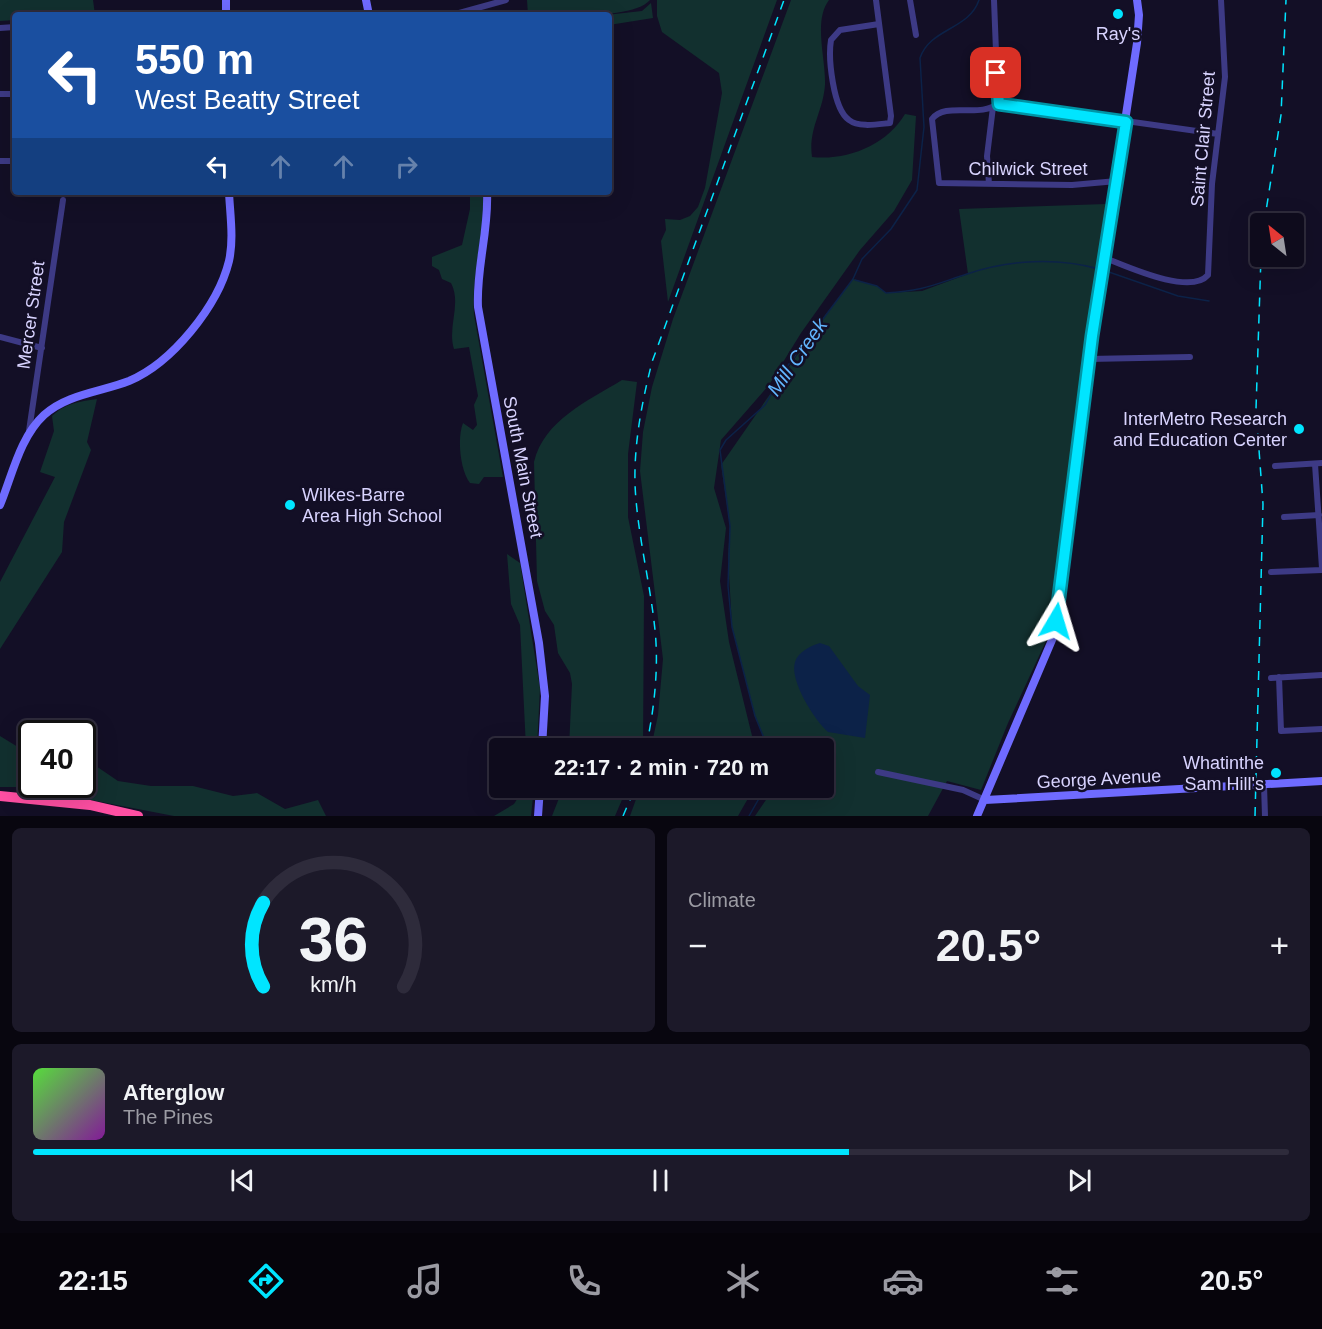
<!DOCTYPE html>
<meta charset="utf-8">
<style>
body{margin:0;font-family:Helvetica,sans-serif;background:#1c1929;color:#f1f3f6;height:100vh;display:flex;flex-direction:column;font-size:22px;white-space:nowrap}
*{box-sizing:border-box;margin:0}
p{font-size:20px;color:#9b9ba3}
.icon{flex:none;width:33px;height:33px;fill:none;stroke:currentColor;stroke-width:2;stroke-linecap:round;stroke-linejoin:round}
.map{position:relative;height:816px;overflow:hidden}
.sheet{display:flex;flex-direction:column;gap:12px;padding:12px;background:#08060f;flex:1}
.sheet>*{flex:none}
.hud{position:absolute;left:12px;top:12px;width:600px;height:183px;border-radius:6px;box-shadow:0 6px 24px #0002,0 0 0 2px #2e2b3b;background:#1a4fa0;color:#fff;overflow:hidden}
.needle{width:39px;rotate:330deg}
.controls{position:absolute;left:1250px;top:213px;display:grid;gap:12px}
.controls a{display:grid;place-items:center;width:54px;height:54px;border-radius:6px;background:#0e0b1c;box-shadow:0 6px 24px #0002,0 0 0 2px #2e2b3b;font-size:30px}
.speed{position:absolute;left:18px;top:720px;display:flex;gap:12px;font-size:30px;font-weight:700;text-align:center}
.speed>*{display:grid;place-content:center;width:78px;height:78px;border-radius:50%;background:#0e0b1c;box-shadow:0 6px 24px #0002,0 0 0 2px #2e2b3b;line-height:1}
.speed .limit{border:3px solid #111;border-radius:9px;background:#fff;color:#111}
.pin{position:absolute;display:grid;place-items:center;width:51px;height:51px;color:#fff;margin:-26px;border-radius:12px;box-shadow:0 3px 9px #0006}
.me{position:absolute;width:66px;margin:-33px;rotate:7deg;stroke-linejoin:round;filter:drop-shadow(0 0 4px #0008)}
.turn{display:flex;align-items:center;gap:21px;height:126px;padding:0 24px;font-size:27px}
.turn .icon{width:78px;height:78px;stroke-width:2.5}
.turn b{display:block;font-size:42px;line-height:51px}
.lanes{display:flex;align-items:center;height:57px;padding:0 24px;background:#0003;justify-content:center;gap:30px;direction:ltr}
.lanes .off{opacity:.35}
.big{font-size:45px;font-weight:600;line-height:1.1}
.sheet .tile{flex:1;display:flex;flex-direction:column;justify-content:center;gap:9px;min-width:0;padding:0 21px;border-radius:9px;background:#1c1929}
.sheet .dial{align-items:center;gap:0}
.dial svg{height:156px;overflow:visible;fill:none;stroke:#2e2b3b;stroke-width:7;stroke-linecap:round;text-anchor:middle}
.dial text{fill:#f1f3f6;stroke:none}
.song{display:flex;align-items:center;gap:18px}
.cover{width:72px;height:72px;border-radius:9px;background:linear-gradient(135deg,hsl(110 70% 55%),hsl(290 70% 35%))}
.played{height:6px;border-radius:3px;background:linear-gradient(90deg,#00e5ff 65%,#2e2b3b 65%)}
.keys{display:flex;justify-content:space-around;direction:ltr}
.heat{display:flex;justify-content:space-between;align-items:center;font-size:33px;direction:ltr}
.sheet .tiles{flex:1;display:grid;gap:12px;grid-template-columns:1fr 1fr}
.tile:last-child{grid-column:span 2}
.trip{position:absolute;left:489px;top:738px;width:345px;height:60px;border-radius:6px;background:#0e0b1c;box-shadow:0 6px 24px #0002,0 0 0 2px #2e2b3b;font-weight:600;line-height:60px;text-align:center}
.tab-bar{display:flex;height:96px;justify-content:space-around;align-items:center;background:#06040b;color:#9b9ba3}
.tab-bar .icon{width:42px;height:42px}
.tab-bar .on{color:#00e5ff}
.tab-bar b{font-size:27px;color:#f1f3f6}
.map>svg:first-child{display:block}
.green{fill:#12302f}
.water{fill:#0c2248}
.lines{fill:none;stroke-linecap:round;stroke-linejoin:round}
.stream{stroke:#0c2248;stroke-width:1.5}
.street{stroke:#3d3a85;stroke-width:6}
.secondary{stroke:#6f6bff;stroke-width:8}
.highway{stroke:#ff4fa3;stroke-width:10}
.rail{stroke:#00e5ff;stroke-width:1.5;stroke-dasharray:9 8;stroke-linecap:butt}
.route-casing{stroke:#0095a6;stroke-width:15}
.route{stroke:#00e5ff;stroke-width:10}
.poi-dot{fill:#00e5ff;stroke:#130f26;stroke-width:2}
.labels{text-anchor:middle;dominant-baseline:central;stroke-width:5;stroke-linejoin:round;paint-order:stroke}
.poi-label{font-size:18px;fill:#d9d4ff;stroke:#130f26;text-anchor:end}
.street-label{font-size:18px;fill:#d9d4ff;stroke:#130f26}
.water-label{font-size:20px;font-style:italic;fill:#62b6ff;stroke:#130f26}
</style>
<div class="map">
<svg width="1322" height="816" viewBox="0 0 1322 816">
<rect width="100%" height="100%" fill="#130f26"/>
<path class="green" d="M 0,0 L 93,0 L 95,15 L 15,15 L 15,20 L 0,21 Z
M 527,0 L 650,0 C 633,20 555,15 528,15 Z
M 657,0 L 777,0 L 668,302 L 661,241 L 666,230 L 665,219 L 680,220 L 690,216 L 698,207 L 705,188 L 722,93 L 719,73 L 662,32 L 657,16 Z
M 791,0 L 829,0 C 813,21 826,59 825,85 C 823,112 808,129 812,157 C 847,161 887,145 905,114 L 916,116 L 912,180 L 894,211 L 860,250 L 801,333 L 769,385 L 721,440 L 714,488 L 726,528 L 720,581 L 729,642 L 755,748 L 651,748 L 658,715 L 663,659 L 640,471 L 643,432 L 652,387 L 673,319 Z
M 651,3 L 653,18 L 609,25 L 609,15 L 606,15 L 642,11 Z
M 470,192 L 483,192 C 485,234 471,274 474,315 L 503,477 L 484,477 L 479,484 L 470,483 C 460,470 457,438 463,423 L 473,430 L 477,425 L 474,405 L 478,396 L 469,347 L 454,349 C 447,327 462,304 451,283 L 442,279 L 439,270 L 432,266 L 432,257 L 462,245 L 470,209 Z
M 1106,204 L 1046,641 L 1008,723 L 981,790 L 947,781 L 928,816 L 755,816 L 774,788 L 824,788 L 824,748 L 768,748 L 755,716 L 732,627 L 728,556 L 730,526 L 721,465 L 820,322 L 853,279 L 877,286 L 886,293 L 922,291 L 968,274 L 959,209 Z
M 622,380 L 637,382 L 628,454 L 628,517 L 644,596 L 643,748 L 569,748 L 572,684 L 570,673 L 558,653 L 554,625 L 545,611 L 537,581 L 534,462 C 544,420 588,401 622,380 Z
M 97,399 L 87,442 L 91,450 L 64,522 L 62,552 L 0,649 L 0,582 L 55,477 L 40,472 L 54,431 L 52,416 C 66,403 78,402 97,399 Z
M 507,554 L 520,563 L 540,688 L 537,748 L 526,748 L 520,625 L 511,604 Z
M 0,736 L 31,755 L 31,776 L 26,775 L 16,787 L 0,787 Z
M 83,762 L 93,764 L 118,781 L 151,786 L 193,786 L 233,796 L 257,793 L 285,809 L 318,800 L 326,816 L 174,816 L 65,795 L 60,785 L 82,784 Z
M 524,788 L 534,788 L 531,816 L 494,816 L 514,804 Z
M 563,788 L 627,788 L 615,816 L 552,816 Z
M 640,788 L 754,788 L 738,816 L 630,816 Z"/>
<path class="water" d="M 820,643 L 829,646 L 858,686 L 870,695 L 865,738 L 828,732 C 815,721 789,680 795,662 C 798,652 810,646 820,643 Z"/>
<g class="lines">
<path class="stream" d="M 1106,271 L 1178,296 L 1209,301
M 855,280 L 877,286 L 886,293 C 923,291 933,285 967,274 C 1009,260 1056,257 1099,269
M 768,748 L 755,716 L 732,627 L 728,586 L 730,526 L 720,450 L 726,440 L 765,405 L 786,368 L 853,279 L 862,259 L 891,229 L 917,190 L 924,127 L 920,58 C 930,28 969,30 979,0
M 749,816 L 765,788"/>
<path class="street" d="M 876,0 L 891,116 L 890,123 C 879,124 859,128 849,120 C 833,109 828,58 831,40 L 840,30 L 879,24
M 910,0 L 916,35
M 994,0 L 998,103
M 452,15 L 506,0
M 0,28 L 15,27
M 0,94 L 15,94
M 998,103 C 981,119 946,101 932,119 L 939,183 L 1072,185 L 1117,181
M 998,103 L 1218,134
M 0,161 L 15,161
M 989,184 L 987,156 L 993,107
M 1105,258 C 1126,266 1190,296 1208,275 L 1212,184 L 1225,77 L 1221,0
M 0,337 L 42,348
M 1089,359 L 1190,357
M 29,431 L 63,200
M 1315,464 L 1322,568
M 1275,466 L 1322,463
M 1284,517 L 1319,515
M 1271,572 L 1322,570
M 1279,677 L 1281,731 L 1322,729
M 1271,678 L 1322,675
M 878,772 L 963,790 L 985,800
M 1264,785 L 1265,816"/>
<path class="secondary" d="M 226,0 L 226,15
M 366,0 L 369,15
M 487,192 C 489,231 476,268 478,307 L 539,643 L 545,696 L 542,748
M 0,505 C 12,476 20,437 44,415 C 67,394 101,392 129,381 C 172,363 218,306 229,261 C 234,239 230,214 229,192
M 985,800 L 1322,781
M 538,816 L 540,788
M 977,816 L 1055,633 L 1092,336 L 1137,43 L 1139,15 L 1137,0"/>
<path class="highway" d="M 0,796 L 90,805 L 138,816"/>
<path class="rail" d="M 1264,224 L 1281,115 L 1286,0
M 646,748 C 654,710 659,669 655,630 C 650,581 637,533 635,484 C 634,442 642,402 652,362 L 784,0
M 623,816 L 635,788
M 1255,816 L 1263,504 L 1256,409 L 1261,256"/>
</g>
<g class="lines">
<defs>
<path id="route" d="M 996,73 L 999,104 L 1126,122 L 1092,336 L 1056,621"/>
</defs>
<use href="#route" class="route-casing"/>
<use href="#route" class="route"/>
</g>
<g class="poi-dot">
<circle cx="1118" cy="14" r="6"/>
<circle cx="1299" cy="429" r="6"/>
<circle cx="290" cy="505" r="6"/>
<circle cx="1276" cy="773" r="6"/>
</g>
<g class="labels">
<g class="poi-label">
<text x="1118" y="34" text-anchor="middle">Ray's</text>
<text x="1287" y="419">InterMetro Research<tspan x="1287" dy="21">and Education Center</tspan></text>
<text x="302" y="495" text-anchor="start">Wilkes-Barre<tspan x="302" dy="21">Area High School</tspan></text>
<text x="1264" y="763">Whatinthe<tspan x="1264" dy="21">Sam Hill's</tspan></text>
</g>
<g class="street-label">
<text transform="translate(1203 139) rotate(-85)">Saint Clair Street</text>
<text x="1028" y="169">Chilwick Street</text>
<text transform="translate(31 315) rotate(-82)">Mercer Street</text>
<text transform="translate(523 467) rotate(79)">South Main Street</text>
<text transform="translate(1099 779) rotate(-3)">George Avenue</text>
</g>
<g class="water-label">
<text transform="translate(797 357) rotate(-55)">Mill Creek</text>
</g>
</g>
</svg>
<div class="controls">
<a><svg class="needle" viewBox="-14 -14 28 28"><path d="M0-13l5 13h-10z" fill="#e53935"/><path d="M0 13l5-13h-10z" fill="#9b9ba3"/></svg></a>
</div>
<div class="speed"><div class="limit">40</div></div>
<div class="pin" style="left:996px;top:73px;background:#d93025"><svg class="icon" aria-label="arrive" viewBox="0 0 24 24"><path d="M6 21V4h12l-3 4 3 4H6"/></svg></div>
<svg class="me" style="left:1056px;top:621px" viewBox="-20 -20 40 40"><path d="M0-17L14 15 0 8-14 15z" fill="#00e5ff" stroke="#fff" stroke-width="4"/></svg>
<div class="trip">22:17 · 2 min · 720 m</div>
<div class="hud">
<div class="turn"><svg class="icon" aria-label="left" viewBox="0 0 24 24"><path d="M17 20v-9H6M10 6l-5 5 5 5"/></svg><div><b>550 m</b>West Beatty Street</div></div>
<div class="lanes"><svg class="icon" aria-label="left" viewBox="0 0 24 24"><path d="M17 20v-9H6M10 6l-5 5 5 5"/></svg><svg class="icon off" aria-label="ahead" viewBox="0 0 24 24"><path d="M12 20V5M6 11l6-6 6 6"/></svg><svg class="icon off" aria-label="ahead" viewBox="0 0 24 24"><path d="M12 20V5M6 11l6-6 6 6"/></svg><svg class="icon off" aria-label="right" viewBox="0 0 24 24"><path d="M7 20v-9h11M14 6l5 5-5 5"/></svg></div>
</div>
</div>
<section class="sheet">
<div class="tiles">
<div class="tile dial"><svg viewBox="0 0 100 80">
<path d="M14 69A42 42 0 1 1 86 69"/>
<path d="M14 69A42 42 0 0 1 14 26" stroke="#00e5ff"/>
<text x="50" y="56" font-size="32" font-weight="700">36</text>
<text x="50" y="72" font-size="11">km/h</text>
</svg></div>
<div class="tile"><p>Climate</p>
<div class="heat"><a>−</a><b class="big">20.5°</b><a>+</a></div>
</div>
<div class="tile">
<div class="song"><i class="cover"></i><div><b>Afterglow</b><p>The Pines</p></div></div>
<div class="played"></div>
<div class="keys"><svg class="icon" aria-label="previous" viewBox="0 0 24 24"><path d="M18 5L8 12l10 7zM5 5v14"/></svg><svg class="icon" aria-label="pause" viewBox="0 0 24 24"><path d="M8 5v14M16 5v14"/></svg><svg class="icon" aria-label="next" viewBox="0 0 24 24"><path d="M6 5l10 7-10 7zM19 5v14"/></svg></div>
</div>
</div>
</section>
<nav class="tab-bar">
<b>22:15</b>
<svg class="icon on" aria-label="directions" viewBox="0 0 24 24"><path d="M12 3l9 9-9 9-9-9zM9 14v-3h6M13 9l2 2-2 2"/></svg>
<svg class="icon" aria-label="music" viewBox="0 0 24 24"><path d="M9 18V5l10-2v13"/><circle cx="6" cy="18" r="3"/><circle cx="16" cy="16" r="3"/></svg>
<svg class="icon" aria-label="phone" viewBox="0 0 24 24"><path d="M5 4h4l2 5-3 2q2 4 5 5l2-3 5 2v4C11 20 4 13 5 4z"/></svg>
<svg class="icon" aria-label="climate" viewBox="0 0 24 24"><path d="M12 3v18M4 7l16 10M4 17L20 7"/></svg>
<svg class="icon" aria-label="car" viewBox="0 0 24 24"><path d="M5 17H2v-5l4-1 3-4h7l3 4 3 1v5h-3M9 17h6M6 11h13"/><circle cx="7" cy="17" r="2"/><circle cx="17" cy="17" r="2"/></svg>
<svg class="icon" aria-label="filters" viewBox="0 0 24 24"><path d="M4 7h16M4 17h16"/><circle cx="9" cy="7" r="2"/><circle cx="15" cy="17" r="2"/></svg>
<b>20.5°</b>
</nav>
